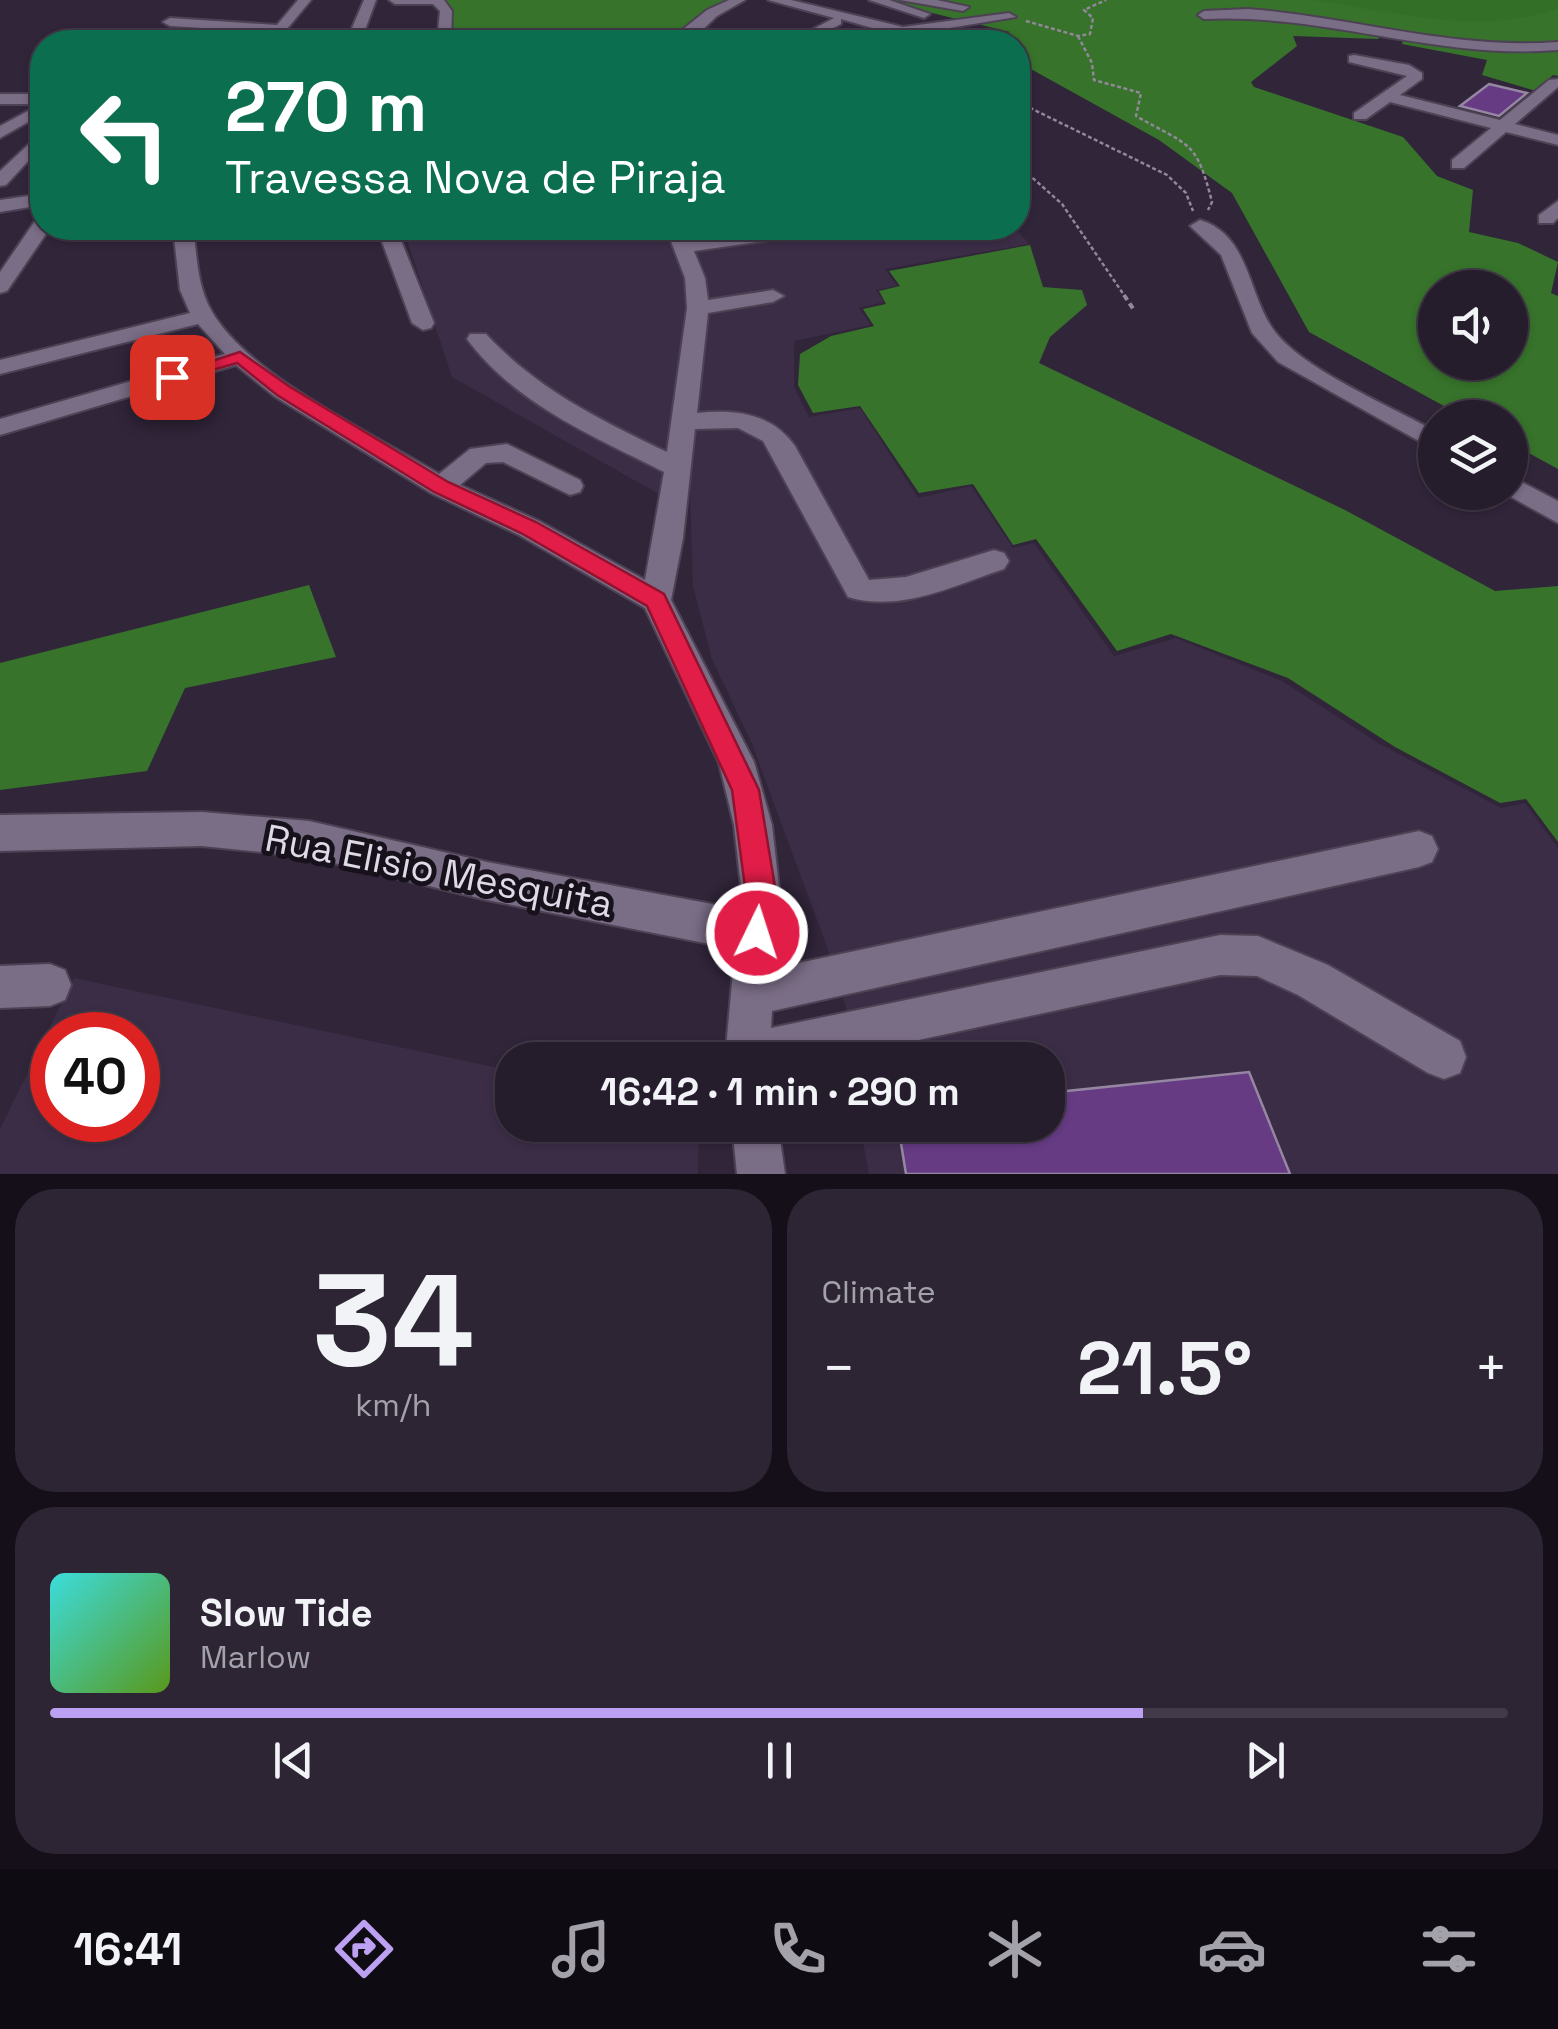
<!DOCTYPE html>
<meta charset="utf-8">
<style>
body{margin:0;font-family:"Space Grotesk",sans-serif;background:#2d2534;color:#f1f3f6;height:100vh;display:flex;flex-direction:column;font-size:38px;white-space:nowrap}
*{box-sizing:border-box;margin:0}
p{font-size:32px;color:#a3a1a9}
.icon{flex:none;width:55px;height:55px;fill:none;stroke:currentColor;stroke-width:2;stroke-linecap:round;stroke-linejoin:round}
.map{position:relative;height:1174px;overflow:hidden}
.sheet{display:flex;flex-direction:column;gap:15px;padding:15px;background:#140f18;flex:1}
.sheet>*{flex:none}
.banner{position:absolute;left:30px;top:30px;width:1000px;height:210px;border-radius:40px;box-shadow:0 2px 8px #0004,0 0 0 2px #423a48;background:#0b6e4f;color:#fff;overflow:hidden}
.tools{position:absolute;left:1418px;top:270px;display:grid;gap:20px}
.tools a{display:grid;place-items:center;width:110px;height:110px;border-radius:50%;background:#251c2c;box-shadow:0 2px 8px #0004,0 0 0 2px #423a48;font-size:50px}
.speed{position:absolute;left:30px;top:1012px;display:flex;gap:20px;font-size:50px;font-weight:700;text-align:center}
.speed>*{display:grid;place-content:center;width:130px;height:130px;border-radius:50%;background:#251c2c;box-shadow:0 2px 8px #0004,0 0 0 2px #423a48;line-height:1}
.speed .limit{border:15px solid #d22;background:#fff;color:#111}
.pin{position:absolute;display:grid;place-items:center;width:85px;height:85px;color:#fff;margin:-42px;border-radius:20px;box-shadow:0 5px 15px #0006}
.me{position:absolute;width:110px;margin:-55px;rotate:4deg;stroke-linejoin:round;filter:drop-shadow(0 0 8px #0008)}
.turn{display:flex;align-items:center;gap:35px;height:210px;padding:0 30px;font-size:45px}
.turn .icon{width:130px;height:130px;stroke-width:2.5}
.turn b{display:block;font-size:70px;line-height:85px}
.big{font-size:75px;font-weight:700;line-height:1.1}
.sheet .widget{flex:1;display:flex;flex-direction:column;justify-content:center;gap:15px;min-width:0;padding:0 35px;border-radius:40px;background:#2d2534}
.sheet .dial{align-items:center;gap:0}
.dial b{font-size:130px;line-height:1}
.song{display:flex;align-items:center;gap:30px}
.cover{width:120px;height:120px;border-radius:15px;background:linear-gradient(135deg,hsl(180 70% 55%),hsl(90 70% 35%))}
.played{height:10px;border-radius:5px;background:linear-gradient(90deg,#bca0f2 75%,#423a48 75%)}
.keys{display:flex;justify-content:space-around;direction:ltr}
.heat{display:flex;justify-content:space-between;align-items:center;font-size:55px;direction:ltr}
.sheet .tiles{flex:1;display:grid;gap:15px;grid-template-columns:1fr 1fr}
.widget:last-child{grid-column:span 2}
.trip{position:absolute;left:495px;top:1042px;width:570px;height:100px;border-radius:40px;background:#251c2c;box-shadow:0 2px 8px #0004,0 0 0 2px #423a48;font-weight:700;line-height:100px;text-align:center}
.menu{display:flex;height:160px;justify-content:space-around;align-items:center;background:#0f0b12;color:#a3a1a9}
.menu .icon{width:70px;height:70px}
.menu .current{color:#bca0f2}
.menu b{font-size:45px;color:#f1f3f6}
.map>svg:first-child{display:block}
.built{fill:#3c2d47;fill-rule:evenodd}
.forest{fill:#37732b;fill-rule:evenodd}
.water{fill:#336f27}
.building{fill:#663b84;stroke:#9587a1;stroke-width:2.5}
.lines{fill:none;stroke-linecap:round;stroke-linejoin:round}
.minor-casing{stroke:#4d4254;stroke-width:4}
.path-far1{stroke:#918899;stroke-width:2.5;stroke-dasharray:4 2.5;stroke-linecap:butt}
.path{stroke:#918899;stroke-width:4;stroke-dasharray:6 4;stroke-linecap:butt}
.minor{fill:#7a6d86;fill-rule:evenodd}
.route{fill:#e11d48;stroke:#92132f;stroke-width:2.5}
.labels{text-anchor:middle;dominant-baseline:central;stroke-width:10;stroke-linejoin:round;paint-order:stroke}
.near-street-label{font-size:38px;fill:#e0d9e7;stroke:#16111a}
</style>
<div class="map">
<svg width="1558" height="1174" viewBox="0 0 1558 1174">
<rect width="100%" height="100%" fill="#31253a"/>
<path class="built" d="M 403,228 L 1015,228 L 1029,244 L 885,269 L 897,286 L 876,290 L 884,302 L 859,308 L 871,325 L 794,341 L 794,387 L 809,417 L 860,408 L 918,498 L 971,486 L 1013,548 L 1034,543 L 1114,656 L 1176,638 L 1282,681 L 1378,743 L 1501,808 L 1525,803 L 1558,848 L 1558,1174 L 869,1174 L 860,1125 L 1048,1125 L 1048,1060 L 851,1060 L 846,1008 L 830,955 L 752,744 L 712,659 L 693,586 L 690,490 L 657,493 L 452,377 Z
M 74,978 L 512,1071 L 512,1125 L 699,1125 L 698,1174 L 0,1174 L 0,1129 ZM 52,1035 L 138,1035 L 138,1120 L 52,1120 Z"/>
<path class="forest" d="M 444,0 L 729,0 C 708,11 694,25 674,36 L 450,42 L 453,13 Z
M 879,0 L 1558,0 L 1558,76 L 1553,75 L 1536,91 L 1482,75 L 1487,60 L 1402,44 L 1403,39 L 1381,35 L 1378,39 L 1293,36 L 1297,46 L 1251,82 L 1254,87 L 1403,137 L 1437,176 L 1473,190 L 1469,232 L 1518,243 L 1558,262 L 1551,293 L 1558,296 L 1558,469 L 1510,443 L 1510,418 L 1464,417 L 1309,332 L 1232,193 L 1159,140 L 1029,68 L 1018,42 L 997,38 L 1010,32 ZM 1435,288 L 1510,288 L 1510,362 L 1435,362 Z
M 1030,245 L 1043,287 L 1082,290 L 1087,305 L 1050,337 L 1039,363 L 1345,510 L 1495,591 L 1558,586 L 1558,842 L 1526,799 L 1500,803 L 1395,747 L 1288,678 L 1171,634 L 1117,651 L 1036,539 L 1013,545 L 973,484 L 919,493 L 860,406 L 813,413 L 798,385 L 800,354 L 831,336 L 874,326 L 863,309 L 886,304 L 879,291 L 900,286 L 889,271 Z
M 309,585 L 336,657 L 185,688 L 147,771 L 0,790 L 0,663 Z"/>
<path class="water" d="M 1313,0 L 1558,0 L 1558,8 C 1482,37 1391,11 1313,0 Z"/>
<path class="building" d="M 1489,84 L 1527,93 L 1499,116 L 1460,106 Z
M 1249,1072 L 1290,1174 L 906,1174 L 898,1125 L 1048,1125 L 1048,1093 Z"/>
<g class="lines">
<defs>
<path id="minor" d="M 298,0 L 311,0 L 276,42 L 264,40 L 270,32 L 170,26 L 163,22 L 170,18 L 277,25 Z
M 364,0 L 376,0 L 365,30 L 353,42 L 339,42 L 352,28 Z
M 389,0 L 444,0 L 452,11 L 451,42 L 437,42 L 440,11 L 433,4 L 395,4 Z
M 729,0 L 745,0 L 717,16 L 695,37 L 679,42 L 565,42 L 572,38 L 677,34 L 707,10 Z
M 768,0 L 791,0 L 903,27 L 1009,13 L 1016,17 L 919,33 L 939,42 L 921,42 L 841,19 L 841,24 L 805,42 L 789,42 L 834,18 Z
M 869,0 L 889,0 L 930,14 L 924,18 Z
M 900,0 L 937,0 L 969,7 L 963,11 Z
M 1248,9 C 1353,17 1452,50 1558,42 L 1558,50 C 1438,60 1324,13 1204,19 L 1198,15 L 1204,11 Z
M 1354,55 L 1409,65 L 1422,73 L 1422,79 L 1400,95 L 1500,120 L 1549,80 L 1558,79 L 1558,87 L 1515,124 L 1558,135 L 1558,145 L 1506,132 L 1464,168 L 1452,168 L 1452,160 L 1491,128 L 1390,102 L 1366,119 L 1354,119 L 1354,113 L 1407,76 L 1349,62 L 1349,56 Z
M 0,94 L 42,94 L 42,114 L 0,138 L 0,126 L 41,104 L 0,104 Z
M 42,132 L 42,146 L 6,185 L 0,186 L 0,171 Z
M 42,194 L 42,205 L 0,212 L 0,200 Z
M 1558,201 L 1558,218 L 1553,223 L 1539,223 L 1539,215 Z
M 42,219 L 42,228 L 50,228 L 7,291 L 0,293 L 0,272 L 35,221 Z
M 1200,220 C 1251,235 1248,299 1276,333 C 1305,370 1392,407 1435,431 L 1435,450 L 1278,362 L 1252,333 L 1221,255 L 1190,226 Z
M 173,228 L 193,228 C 197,256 197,285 211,310 C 247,375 375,435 439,474 L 470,449 L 507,444 L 580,480 L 583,486 L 580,492 L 570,495 L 503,462 L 486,463 L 460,485 L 539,521 L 645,580 L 664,472 C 594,437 515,404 467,339 L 470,334 L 486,334 C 537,389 600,420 667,452 L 687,308 L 685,278 L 666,228 L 684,228 L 689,239 L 775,228 L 822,228 L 813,234 L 694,251 L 705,278 L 708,300 L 773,290 L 784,296 L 773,302 L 708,313 L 697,413 C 735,409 772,413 795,446 L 869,580 L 906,577 L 994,550 L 1004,553 L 1009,561 L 1004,569 C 955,585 901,613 848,597 L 763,441 L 738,428 L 695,429 L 683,538 L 671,600 L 754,762 L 772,825 L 779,887 L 775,968 L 1419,831 L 1432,836 L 1438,849 L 1432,862 L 1419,867 L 772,1011 L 771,1028 L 1220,935 L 1258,936 L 1328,965 L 1460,1041 L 1466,1057 L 1460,1073 L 1444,1079 L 1428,1073 L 1298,995 L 1257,976 L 1220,975 L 826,1060 L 725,1060 L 735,949 L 487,900 L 309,857 L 202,846 L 0,851 L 0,815 L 202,812 L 309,821 L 487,862 L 739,909 L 741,887 L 734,825 L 719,763 L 645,608 L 519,535 L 431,493 L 274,396 L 236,365 L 0,435 L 0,419 L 225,354 L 198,324 L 0,374 L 0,360 L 190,313 L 180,290 Z
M 377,228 L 396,228 L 434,323 L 431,328 L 423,330 L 412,323 Z
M 1510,476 L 1558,501 L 1558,523 L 1502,492 L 1510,492 Z
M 50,964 L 65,970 L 71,985 L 65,1000 L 50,1006 L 0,1008 L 0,966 Z
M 732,1125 L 778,1125 L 785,1174 L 737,1174 Z"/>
</defs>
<use href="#minor" class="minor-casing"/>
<path class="path-far1" d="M 1026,21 L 1078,36 L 1090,34 L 1093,18 L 1084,10 L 1106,0
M 1078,36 L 1092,63 L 1094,80 L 1141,93 L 1136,116 C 1190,147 1196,139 1212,202 L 1208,210
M 1018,102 L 1167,175 L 1186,193 L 1193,211
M 1018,165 L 1062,204 L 1126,298"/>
<path class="path" d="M 1124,295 L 1134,310"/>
<use href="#minor" class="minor"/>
</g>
<path class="route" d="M 240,352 L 290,387 L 448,482 L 536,522 L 664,594 L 759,790 L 775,887 L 772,933 L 768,944 L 757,949 L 746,944 L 741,933 L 745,887 L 732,790 L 647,606 L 521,533 L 434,492 L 277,395 L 237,363 L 172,382 L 162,377 Z"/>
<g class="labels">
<g class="near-street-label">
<text transform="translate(439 871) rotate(11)">Rua Elisio Mesquita</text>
</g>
</g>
</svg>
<div class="tools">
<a><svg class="icon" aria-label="sound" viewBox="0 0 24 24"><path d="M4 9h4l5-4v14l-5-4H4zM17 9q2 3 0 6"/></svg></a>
<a><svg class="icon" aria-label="layers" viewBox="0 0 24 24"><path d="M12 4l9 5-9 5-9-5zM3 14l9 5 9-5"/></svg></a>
</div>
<div class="speed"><div class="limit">40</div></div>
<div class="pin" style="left:172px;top:377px;background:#d93025"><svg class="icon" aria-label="arrive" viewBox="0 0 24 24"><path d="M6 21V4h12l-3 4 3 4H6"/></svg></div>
<svg class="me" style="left:757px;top:933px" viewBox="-20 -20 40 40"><circle r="17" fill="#e11d48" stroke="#fff" stroke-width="3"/><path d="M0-11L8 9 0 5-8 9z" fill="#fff"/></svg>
<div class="trip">16:42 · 1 min · 290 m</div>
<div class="banner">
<div class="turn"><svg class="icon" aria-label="left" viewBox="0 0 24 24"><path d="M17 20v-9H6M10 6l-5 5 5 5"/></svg><div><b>270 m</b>Travessa Nova de Piraja</div></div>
</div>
</div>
<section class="sheet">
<div class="tiles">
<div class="widget dial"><b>34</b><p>km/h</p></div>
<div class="widget"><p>Climate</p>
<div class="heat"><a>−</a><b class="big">21.5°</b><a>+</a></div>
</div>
<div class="widget">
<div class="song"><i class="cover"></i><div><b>Slow Tide</b><p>Marlow</p></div></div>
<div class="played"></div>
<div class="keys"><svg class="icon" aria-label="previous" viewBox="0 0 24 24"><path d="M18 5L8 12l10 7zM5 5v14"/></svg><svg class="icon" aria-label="pause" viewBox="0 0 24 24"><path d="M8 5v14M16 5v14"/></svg><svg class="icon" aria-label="next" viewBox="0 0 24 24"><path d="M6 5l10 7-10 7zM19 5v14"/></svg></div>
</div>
</div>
</section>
<nav class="menu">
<b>16:41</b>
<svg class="icon current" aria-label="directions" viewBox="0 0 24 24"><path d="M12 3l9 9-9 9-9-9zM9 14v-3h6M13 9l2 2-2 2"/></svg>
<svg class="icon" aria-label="music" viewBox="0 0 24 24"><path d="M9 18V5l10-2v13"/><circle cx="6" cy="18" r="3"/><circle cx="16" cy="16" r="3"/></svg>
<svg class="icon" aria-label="phone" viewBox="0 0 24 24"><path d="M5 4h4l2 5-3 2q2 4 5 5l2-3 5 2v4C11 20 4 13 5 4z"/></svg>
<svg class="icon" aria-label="climate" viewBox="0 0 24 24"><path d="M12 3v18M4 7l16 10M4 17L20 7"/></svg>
<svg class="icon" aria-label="car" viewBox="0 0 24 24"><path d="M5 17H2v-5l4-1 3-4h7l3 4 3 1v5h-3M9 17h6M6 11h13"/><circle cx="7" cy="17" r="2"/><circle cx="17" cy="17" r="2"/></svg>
<svg class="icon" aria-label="filters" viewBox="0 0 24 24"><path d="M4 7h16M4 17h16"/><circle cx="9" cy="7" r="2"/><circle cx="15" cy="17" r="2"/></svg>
</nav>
